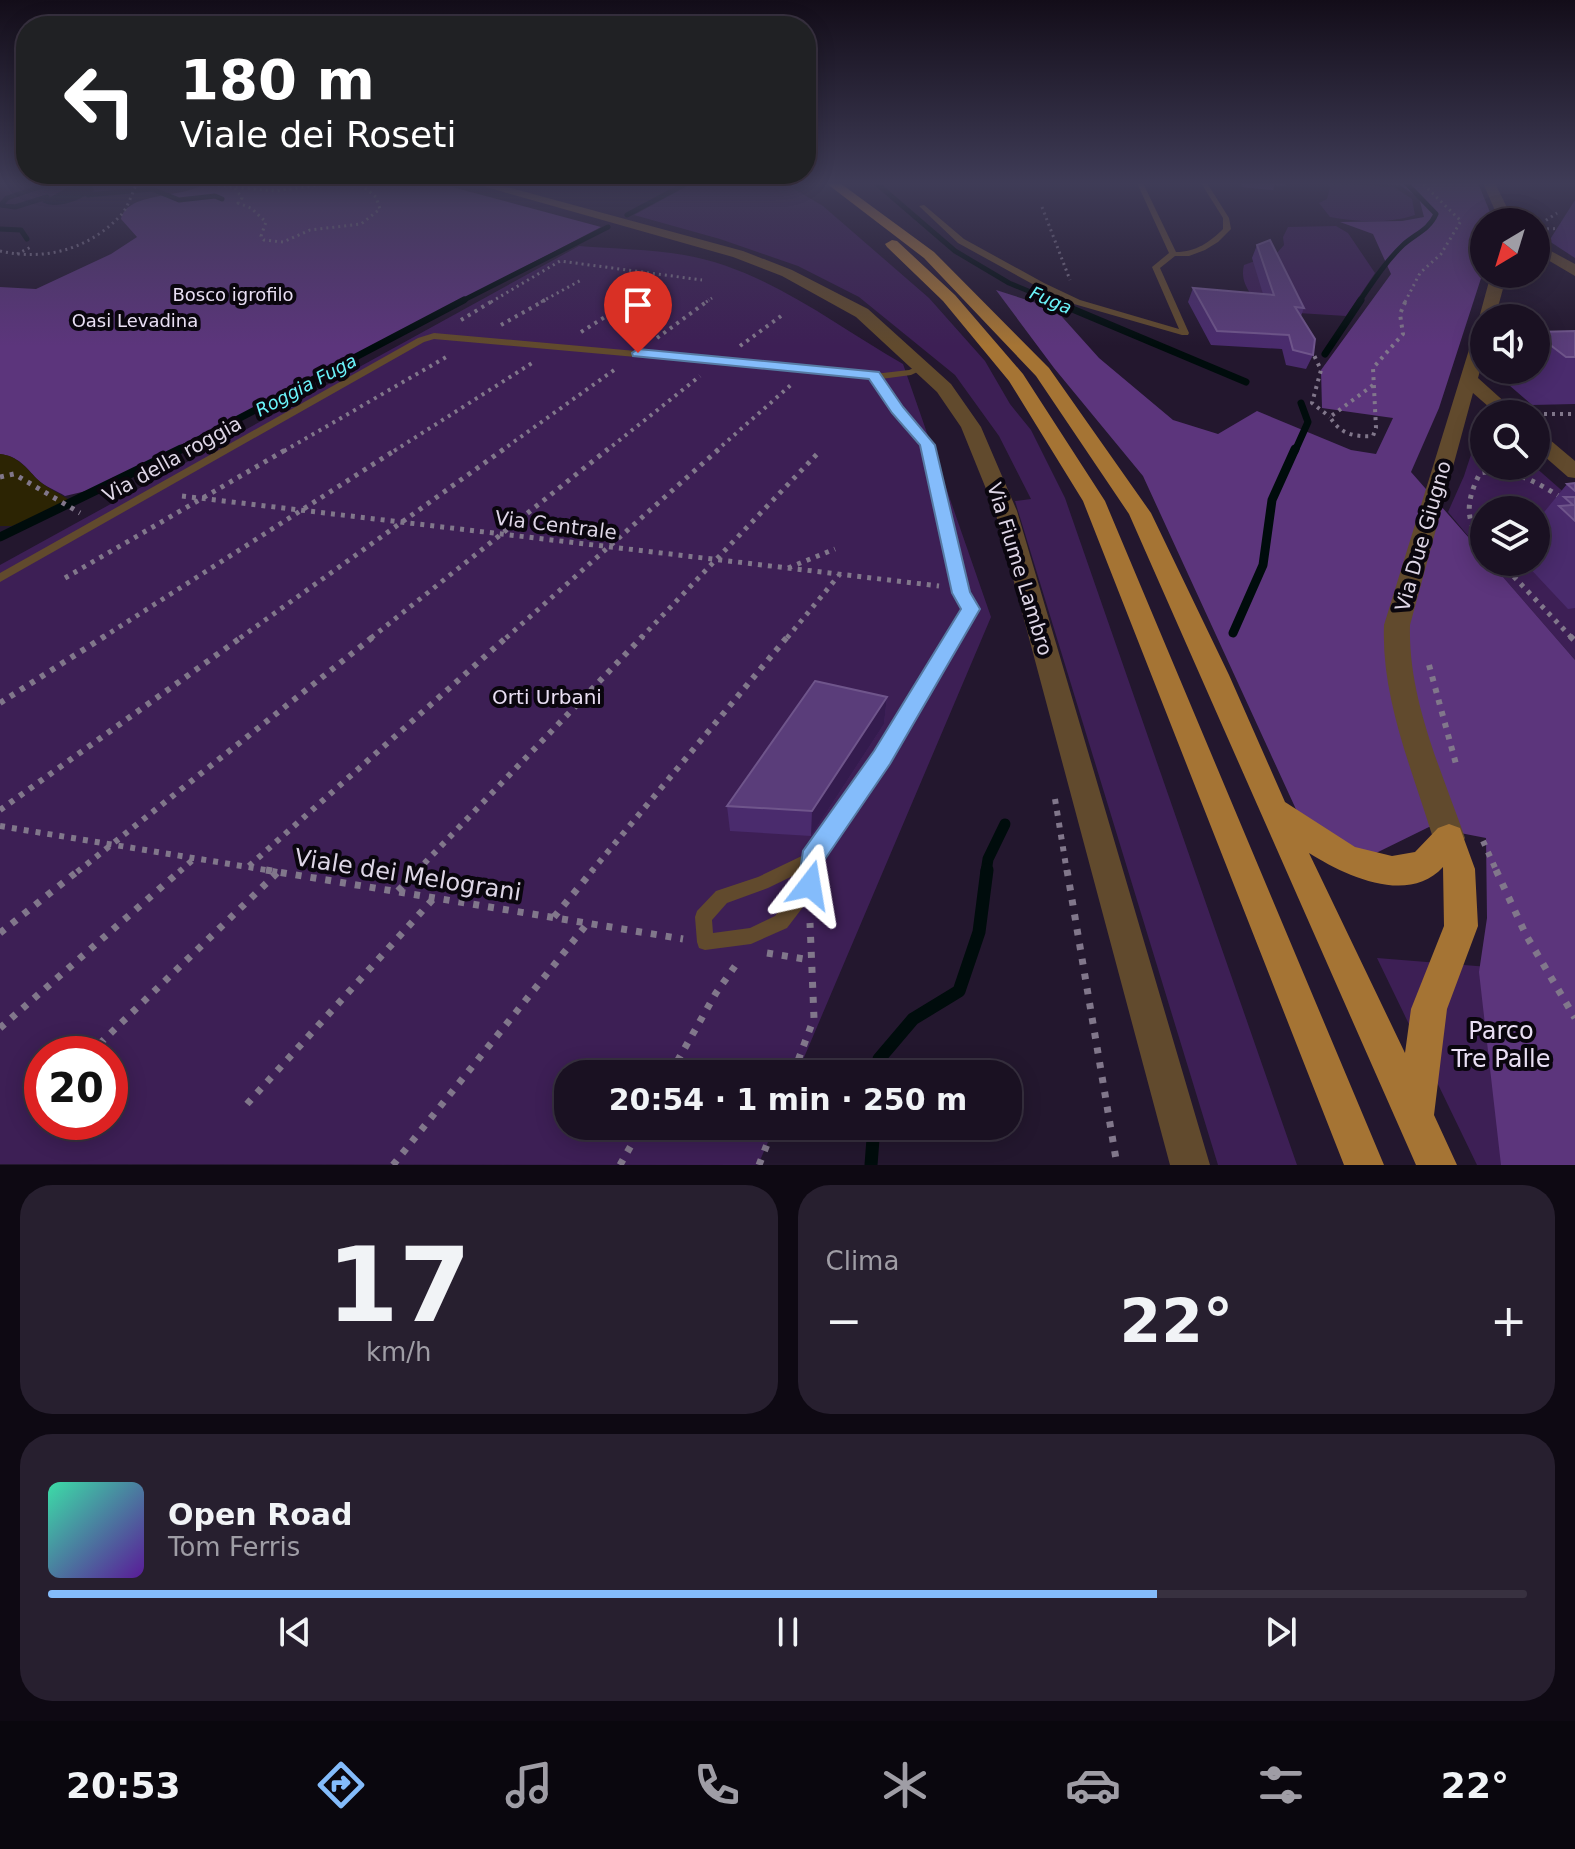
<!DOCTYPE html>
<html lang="it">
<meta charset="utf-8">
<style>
body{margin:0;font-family:"DejaVu Sans",sans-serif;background:#271f2f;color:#f1f3f6;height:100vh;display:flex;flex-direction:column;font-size:30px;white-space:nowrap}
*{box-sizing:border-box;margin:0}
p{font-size:26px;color:#9f9da5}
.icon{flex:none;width:44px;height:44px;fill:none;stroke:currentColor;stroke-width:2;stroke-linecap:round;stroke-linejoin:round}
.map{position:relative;height:1165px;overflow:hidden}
.side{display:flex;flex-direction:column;gap:20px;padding:20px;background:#0e0913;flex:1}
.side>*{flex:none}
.top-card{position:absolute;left:16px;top:16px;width:800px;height:168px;border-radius:32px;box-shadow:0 4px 20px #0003,0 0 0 2px #383140;background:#202124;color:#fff;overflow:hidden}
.needle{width:52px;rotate:218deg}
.tools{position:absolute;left:1470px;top:208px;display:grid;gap:16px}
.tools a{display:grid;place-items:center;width:80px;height:80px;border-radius:50%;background:#1a1122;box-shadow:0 4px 20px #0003,0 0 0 2px #383140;font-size:40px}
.speed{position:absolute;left:24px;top:1036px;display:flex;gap:16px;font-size:40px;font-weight:700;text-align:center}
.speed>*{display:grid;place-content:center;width:104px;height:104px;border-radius:50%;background:#1a1122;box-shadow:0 4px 20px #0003,0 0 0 2px #383140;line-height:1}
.speed .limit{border:12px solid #d22;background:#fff;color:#111}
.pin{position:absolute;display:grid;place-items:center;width:68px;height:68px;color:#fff;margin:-82px -34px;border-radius:50% 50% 50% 0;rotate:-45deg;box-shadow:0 0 8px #0007}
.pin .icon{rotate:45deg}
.me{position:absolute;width:88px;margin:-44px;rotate:14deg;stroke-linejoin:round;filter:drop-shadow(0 0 6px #0008)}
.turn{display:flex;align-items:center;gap:28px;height:168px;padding:0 32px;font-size:36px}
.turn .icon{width:104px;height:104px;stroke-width:2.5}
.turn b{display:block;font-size:56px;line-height:68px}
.big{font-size:60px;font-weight:800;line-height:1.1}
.side .tile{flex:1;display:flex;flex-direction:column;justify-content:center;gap:12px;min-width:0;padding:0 28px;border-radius:32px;background:#271f2f}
.side .dial{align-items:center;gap:0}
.dial b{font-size:104px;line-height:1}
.song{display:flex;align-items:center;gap:24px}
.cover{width:96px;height:96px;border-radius:12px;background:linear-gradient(135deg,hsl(160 70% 55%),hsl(270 70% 35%))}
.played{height:8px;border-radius:4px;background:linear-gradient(90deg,#84bcfb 75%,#383140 75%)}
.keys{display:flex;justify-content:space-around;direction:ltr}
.heat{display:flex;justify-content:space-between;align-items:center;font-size:44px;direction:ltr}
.side .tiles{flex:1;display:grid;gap:20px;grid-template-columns:1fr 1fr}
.tile:last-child{grid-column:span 2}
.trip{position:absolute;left:554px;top:1060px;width:468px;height:80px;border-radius:32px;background:#1a1122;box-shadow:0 4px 20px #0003,0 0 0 2px #383140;font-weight:800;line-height:80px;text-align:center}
.tabs{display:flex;height:128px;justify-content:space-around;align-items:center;background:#0a070e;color:#9f9da5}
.tabs .icon{width:56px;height:56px}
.tabs .selected{color:#84bcfb}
.tabs b{font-size:36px;color:#f1f3f6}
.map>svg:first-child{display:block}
.green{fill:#3d1f55;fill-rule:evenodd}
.forest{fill:#5c357c}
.sand{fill:#2c2403}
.water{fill:#000c0c}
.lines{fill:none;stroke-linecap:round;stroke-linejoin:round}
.stream-far4{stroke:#000c0c;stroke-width:5}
.stream-far3{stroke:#000c0c;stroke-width:7}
.stream-far2{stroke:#000c0c;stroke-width:9}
.stream-far1{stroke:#000c0c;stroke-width:11}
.stream{stroke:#000c0c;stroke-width:13}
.path-far4{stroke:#81778b;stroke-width:3;stroke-dasharray:2 4;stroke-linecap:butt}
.path-far3{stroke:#81778b;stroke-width:4;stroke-dasharray:3 5;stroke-linecap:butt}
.path-far2{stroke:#81778b;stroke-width:5;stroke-dasharray:4 6;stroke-linecap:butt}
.path-far1{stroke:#81778b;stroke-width:6;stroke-dasharray:5 7;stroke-linecap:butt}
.path{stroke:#81778b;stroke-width:7;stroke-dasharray:6 9;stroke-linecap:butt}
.service{fill:#614a2d;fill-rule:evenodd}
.minor{fill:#614a2d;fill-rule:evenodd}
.primary{fill:#a57434;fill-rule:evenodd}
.wall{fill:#4a2b6d}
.shaded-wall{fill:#341b4e}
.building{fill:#5a3d7a;stroke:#6f558b;stroke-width:2}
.route{fill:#84bcfb;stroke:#567aa3;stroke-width:2}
.labels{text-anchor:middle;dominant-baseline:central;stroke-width:8;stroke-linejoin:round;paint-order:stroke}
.far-park-label{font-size:18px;fill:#e9dff3;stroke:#0a060e}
.far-water-label{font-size:18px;font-style:italic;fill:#6bf4fa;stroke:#0a060e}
.street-label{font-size:20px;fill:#ded6e6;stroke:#0a060e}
.park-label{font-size:20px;fill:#e9dff3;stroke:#0a060e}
.near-street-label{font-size:24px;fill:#ded6e6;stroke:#0a060e}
.near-park-label{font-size:24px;fill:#e9dff3;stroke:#0a060e}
</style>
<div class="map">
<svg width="1575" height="1165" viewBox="0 0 1575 1165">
<rect width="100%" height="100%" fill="#23172e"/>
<path class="green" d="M 693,183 L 784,183 L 823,206 L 929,298 L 985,361 L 1010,404 L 1031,430 L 1065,498 L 1297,1165 L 1218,1165 L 1015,501 L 1031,499 L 999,436 L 955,375 L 859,297 L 798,266 L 720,239 L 634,215 Z
M 1326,183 L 1394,187 L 1412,199 L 1415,215 C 1388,224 1357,222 1330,217 L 1319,203 L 1327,199 L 1330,188 Z
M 1336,226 L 1348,233 L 1375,273 L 1346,316 L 1266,311 C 1253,298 1239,284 1244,265 L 1277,253 L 1284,245 L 1283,237 L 1288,227 Z
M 579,246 C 614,249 650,249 684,255 C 766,269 833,324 903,364 L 991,617 L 797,1074 L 568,1074 L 568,1126 L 775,1126 L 758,1165 L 0,1164 L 0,565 ZM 42,1054 L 110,1054 L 110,1122 L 42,1122 Z
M 1482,421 L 1484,466 L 1534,466 L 1575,502 L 1575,660 L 1490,562 L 1536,562 L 1536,510 L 1484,510 L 1484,555 L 1448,512 L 1464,476 Z
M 1377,958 L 1575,974 L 1575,1165 L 1477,1165 Z"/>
<path class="forest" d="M 205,183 L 437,183 L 601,227 L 270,400 L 120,483 L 65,496 C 57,491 44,486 37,479 C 26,467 18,456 0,454 L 0,287 L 36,289 L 111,254 L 137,237 L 121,219 C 127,191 184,199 205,183 Z
M 1374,183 L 1478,183 L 1494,222 L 1484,222 L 1484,269 L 1439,408 L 1411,472 L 1484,555 L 1484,562 L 1490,562 L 1575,660 L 1575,1165 L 1501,1165 L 1479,972 L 1487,918 L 1486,838 L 1429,827 L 1374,854 L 1341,844 L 1300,818 L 1143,476 L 1054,368 L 996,290 L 1055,309 L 1099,358 L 1173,420 L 1218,434 L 1257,411 L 1351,450 L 1376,454 L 1393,418 L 1322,408 L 1321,370 L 1391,274 L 1373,234 L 1340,222 L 1402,221 L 1424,217 L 1419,198 L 1400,185 Z"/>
<path class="sand" d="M 0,454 C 18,456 26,468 37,479 C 46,488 61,494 71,501 L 12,526 L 0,526 Z"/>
<path class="water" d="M 92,184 L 94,191 C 80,200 57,210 42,202 L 68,187 Z"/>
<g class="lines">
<path class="stream-far4" d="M 876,183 L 955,251 L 1009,283 L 1055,302
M 88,195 L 152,189 L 179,200 L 215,196 L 222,199
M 47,197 L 15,207 L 1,205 L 7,198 L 51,183
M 627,215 L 687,183
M 0,229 L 21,230 L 27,239
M 460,302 L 608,227
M 1359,302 C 1372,283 1386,261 1403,245 C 1415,234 1429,230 1436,214 L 1406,183"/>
<path class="stream-far3" d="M 1051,300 L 1246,382
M 1325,354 L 1361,300
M 177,451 L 464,300
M 1295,451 L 1308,422 L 1301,403"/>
<path class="stream-far2" d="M 0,537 L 181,449
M 1233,633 L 1263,565 L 1272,500 L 1295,449"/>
<path class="stream-far1" d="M 986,872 L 988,859 L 1005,824"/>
<path class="stream" d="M 878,1074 L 879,1059 L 913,1019 L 959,991 L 979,932 L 987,870
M 871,1165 L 874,1126"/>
<path class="path-far4" d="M 194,183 L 275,191 L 335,183
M 235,188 L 242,198 L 238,203 L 251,208 L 266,222 L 261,236 L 264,240 L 283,242 L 310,230 L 361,224 L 380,209 L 376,197 L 359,183
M 1042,207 L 1070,280
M 1536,227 L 1557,213
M 1541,229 L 1575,228
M 0,251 C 44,261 88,250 120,216 C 128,208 132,193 137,183
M 17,254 L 33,246
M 491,302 L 560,261 L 702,280
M 541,302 L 583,279
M 629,302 L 655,286
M 706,302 L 712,298
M 1405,302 L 1420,273 L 1441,254 L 1461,221 L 1422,183"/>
<path class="path-far3" d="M 461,320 L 494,300
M 501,325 L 545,300
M 581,332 L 632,300
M 657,338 L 709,300
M 740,346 L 781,316
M 1311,349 L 1321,370 L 1312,403 L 1330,417
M 1373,385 L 1330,417 C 1340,434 1354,437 1373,436 L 1376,428 L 1373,368 L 1403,334 L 1400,314 L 1406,300
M 1536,414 L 1575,414
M 284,451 L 448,356
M 394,451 L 532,363
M 501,451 L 614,370
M 606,451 L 700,376
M 716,451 L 792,384"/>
<path class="path-far2" d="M 0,477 L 14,474 L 80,513
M 182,496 L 939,586
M 1484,545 C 1464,520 1466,501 1480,473 C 1509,467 1536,481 1560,497
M 1500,562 L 1572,638
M 788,568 L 835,549
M 65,578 L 287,449
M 102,638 L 397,449
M 240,638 L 504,449
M 371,638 L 608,449
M 506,638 L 719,449
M 641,638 L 819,452
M 787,638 L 840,574"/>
<path class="path-far1" d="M 1570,636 L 1575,641
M 1429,665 L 1456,764
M 0,703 L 105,636
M 1055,799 L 1067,872
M 0,810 L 243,636
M 0,826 L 278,872
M 1483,841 L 1497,872
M 249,866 L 508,636
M 77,872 L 374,636
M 179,872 L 195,858
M 416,872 L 643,636
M 591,872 L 788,636"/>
<path class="path" d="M 266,870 L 683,939
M 1067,870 L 1117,1165
M 1496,870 L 1526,935 L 1575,1018
M 398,891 L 418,870
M 554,917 L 593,870
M 0,933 L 79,870
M 767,953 L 810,960
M 0,1028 L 181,870
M 89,1054 L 278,872
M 670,1074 L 716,993 L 740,959
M 793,1074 L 814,1018 L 810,923
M 247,1104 L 434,898
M 393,1165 L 587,924
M 620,1165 L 642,1126
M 759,1165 L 774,1126"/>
<path class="service" d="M 1137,183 L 1143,183 L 1176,252 C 1196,252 1210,242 1223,229 L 1223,218 L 1201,183 L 1207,183 L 1229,218 L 1231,229 L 1218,242 L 1205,250 L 1189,256 L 1175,256 L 1160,268 L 1189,333 L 1188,335 L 1182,335 L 1074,304 L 1038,287 L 958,243 L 919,206 L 924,205 L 964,239 L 1044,283 L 1080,300 L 1179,329 L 1152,267 L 1169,253 Z
M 434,333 L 883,373 L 909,370 L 923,364 L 928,367 L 911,375 L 881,379 L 901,408 L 933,445 L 967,593 L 977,609 L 887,762 L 820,861 L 818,885 L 816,890 L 787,928 L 751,944 L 705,950 L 699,948 L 697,942 L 695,917 L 697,911 L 716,891 L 758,877 L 806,854 L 877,754 L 965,609 L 955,593 L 923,446 L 894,412 L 871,378 L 434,339 L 424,342 L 0,582 L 0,573 L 418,338 ZM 803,871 L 802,882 L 775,916 L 750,928 L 713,933 L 712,920 L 727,903 L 768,888 Z"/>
<path class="minor" d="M 472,183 L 492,183 L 743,251 L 792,270 L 868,309 L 951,384 L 981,427 L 1017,511 L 1210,1165 L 1170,1165 L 995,511 L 961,427 L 937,392 L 856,317 L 782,276 L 733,257 Z
M 1483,183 L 1495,183 L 1514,222 L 1500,222 Z
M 1536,243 L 1575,264 L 1575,276 L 1536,253 Z
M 1491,274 L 1507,274 L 1495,318 L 1484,318 L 1484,356 L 1478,378 L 1518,414 L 1497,414 L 1473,393 L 1410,625 C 1408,699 1441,769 1465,838 L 1460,848 L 1449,852 L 1438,848 L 1433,838 C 1412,769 1381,698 1384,625 L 1476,327 L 1483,322 L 1479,318 Z
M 1536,432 L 1543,434 L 1575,461 L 1575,478 L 1568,477 L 1536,449 Z"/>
<path class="primary" d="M 826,183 L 840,183 L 934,252 L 1049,368 L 1151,513 L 1229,675 L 1285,802 L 1355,847 L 1392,856 L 1415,852 L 1438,828 L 1449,824 L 1460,828 L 1475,869 L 1478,926 L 1447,1009 L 1434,1115 L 1457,1165 L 1416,1165 L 1129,514 L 1036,376 L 924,258 ZM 1309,853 C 1344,875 1408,906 1443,867 L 1444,926 L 1411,1009 L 1405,1053 Z
M 892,240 L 897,241 L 955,295 L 1023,374 L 1105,501 L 1384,1165 L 1344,1165 L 1083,501 L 1009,381 L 943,301 L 887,247 L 885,244 Z"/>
</g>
<path class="wall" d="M 1241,183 L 1286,183 L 1285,186 L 1275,185 L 1273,190 L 1242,187 Z
M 1575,200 L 1575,258 L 1549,241 Z
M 1257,245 L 1304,308 L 1301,316 L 1313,355 L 1306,369 L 1286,365 L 1282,349 L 1211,345 L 1188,302 L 1193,288 L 1263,294 L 1252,258 Z
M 1575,331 L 1575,404 L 1532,405 L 1502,379 L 1508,370 L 1536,370 L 1536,332 Z
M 1575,483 L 1575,608 L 1568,609 L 1524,562 L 1536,562 L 1536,522 L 1567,484 Z
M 887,697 L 884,724 L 811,836 L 730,831 L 727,806 Z"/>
<path class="shaded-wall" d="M 887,697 L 884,724 L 811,836 L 812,811 Z"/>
<path class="building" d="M 1270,240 L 1304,308 L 1295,307 L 1315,339 L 1313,355 L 1293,350 L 1289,335 L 1217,331 L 1193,288 L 1274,295 L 1257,245 Z
M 1575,331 L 1575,357 L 1566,357 L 1536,334 L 1536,332 Z
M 1575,483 L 1575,491 L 1567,484 Z
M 1564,497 L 1575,497 L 1575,521 L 1559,506 L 1573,505 Z
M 815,681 L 887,697 L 812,811 L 727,806 Z"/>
<linearGradient id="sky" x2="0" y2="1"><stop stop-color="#130d19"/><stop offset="0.53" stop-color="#3f3c57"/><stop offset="1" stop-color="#3f3c57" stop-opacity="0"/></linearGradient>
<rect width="1575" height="346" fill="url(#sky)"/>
<path class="route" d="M 638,349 L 879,372 L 903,407 L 935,445 L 970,592 L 980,609 L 890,764 L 823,862 L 819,894 L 810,897 L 801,894 L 798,885 L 803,851 L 874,751 L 961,609 L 952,593 L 920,445 L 892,413 L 869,379 L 633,356 L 632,353 Z"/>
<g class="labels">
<g class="far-park-label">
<text x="233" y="294">Bosco igrofilo</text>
<text x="135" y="320">Oasi Levadina</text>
</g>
<g class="far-water-label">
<text transform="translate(1051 300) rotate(23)">Fuga</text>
<text transform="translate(306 385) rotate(-28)">Roggia Fuga</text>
</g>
<g class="street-label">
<text transform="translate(172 459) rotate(-29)">Via della roggia</text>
<text transform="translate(556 525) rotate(7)">Via Centrale</text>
<text transform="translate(1423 536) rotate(-74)">Via Due Giugno</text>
<text transform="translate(1020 569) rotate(73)">Via Fiume Lambro</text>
</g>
<g class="park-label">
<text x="547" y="697">Orti Urbani</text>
</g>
<g class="near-street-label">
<text transform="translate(408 875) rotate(9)">Viale dei Melograni</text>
</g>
<g class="near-park-label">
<text x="1501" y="1031">Parco<tspan x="1501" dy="28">Tre Palle</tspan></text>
</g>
</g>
</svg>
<div class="tools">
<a><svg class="needle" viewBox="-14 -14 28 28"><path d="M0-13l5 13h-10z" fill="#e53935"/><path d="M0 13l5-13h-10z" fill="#9f9da5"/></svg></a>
<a><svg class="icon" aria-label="sound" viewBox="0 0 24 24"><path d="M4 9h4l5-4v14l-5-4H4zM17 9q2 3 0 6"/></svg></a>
<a><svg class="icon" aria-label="search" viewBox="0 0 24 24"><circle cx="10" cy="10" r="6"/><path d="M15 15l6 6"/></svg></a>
<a><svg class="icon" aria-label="layers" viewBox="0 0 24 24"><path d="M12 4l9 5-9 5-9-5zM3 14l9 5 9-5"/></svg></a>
</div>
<div class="speed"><div class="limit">20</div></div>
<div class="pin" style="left:638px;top:353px;background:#d93025"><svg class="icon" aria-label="arrive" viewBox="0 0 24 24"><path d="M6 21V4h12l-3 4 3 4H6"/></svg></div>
<svg class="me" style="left:810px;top:885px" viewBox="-20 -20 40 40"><path d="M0-17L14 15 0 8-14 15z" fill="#84bcfb" stroke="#fff" stroke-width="4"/></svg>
<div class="trip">20:54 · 1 min · 250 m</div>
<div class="top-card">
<div class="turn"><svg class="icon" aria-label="left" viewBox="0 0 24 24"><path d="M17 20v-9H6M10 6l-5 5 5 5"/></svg><div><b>180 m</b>Viale dei Roseti</div></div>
</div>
</div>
<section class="side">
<div class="tiles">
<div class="tile dial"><b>17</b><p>km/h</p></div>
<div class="tile"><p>Clima</p>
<div class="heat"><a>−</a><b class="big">22°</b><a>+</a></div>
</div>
<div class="tile">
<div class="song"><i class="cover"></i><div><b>Open Road</b><p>Tom Ferris</p></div></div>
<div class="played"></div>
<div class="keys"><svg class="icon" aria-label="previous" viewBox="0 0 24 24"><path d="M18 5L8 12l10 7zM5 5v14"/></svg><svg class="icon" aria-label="pause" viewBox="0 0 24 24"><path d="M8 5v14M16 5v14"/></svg><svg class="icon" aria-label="next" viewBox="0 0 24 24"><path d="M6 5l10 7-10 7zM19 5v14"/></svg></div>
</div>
</div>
</section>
<nav class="tabs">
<b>20:53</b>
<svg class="icon selected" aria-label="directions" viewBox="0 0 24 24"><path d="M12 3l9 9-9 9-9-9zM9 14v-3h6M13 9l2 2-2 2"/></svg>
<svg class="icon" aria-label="music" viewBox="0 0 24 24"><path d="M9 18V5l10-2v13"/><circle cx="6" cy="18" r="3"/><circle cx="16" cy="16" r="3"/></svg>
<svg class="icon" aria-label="phone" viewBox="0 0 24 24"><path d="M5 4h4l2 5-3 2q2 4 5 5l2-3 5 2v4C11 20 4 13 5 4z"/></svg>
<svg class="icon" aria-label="climate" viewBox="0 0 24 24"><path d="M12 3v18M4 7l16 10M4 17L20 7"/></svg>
<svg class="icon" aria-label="car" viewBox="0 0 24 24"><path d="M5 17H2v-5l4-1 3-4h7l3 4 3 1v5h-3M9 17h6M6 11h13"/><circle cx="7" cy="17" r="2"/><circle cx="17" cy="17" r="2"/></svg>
<svg class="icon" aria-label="filters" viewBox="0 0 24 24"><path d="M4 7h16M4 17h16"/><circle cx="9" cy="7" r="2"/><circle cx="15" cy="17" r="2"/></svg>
<b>22°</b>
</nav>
